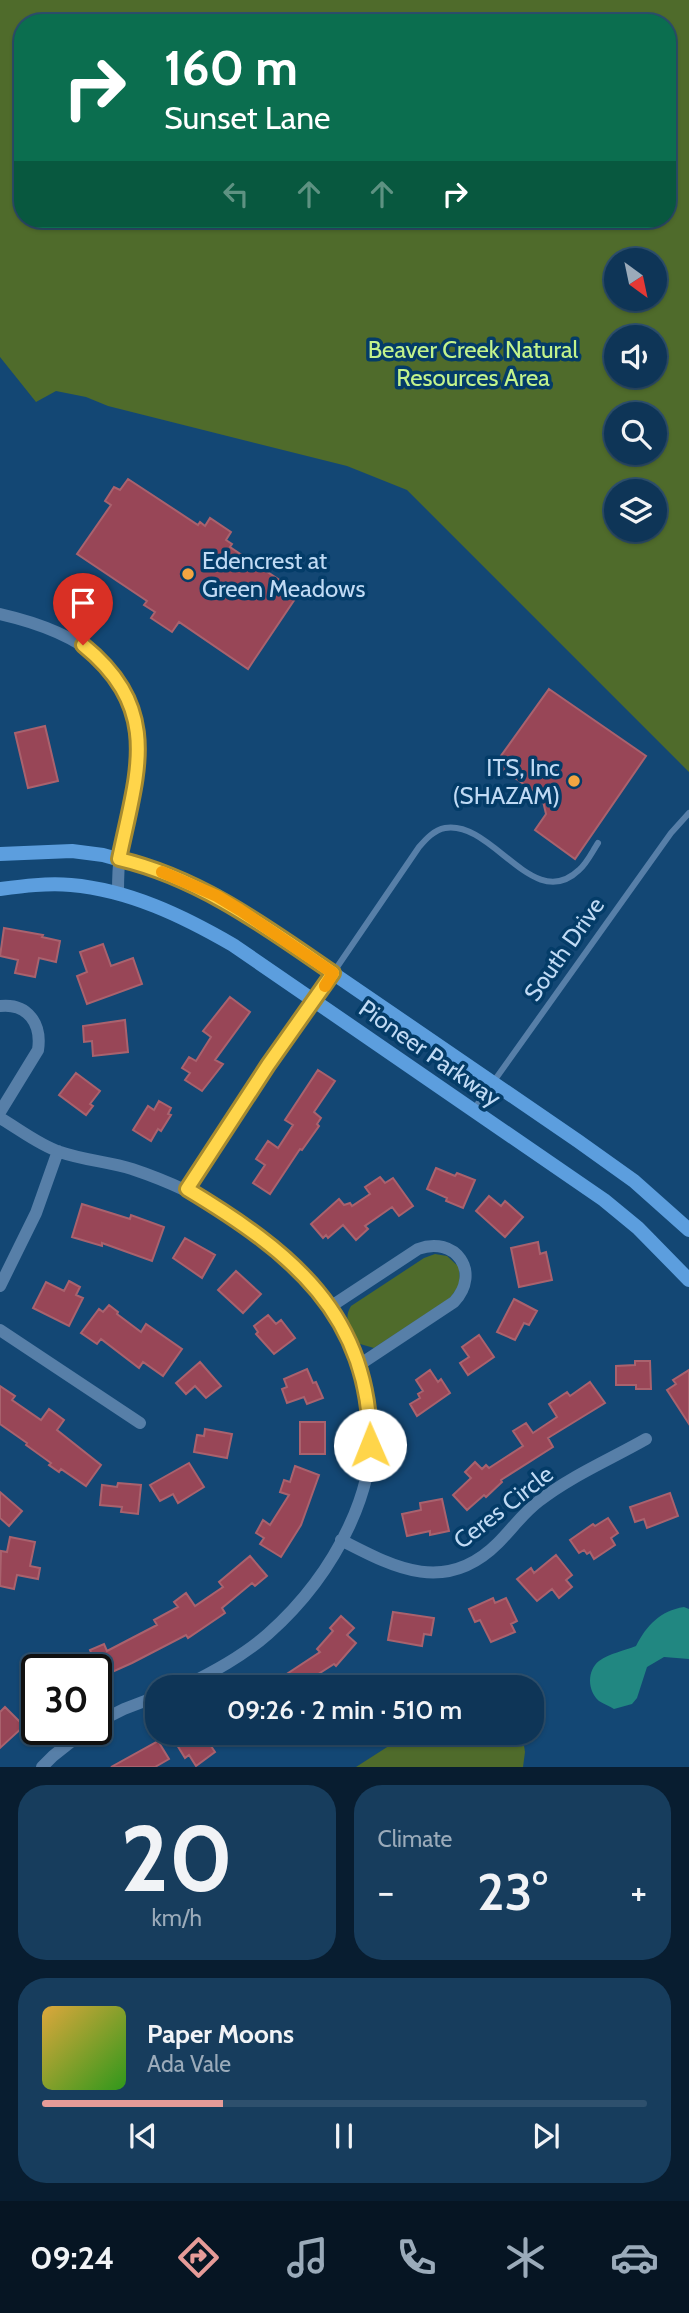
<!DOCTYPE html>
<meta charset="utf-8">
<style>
body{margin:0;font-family:Cabin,sans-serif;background:#173d5d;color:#f1f3f6;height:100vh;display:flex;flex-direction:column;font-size:26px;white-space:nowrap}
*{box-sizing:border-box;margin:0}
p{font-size:23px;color:#9babba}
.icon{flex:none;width:38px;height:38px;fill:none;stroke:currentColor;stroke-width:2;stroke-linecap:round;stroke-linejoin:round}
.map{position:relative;height:1767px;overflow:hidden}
.drawer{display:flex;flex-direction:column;gap:18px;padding:18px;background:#081d30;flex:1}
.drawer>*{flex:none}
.hud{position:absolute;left:14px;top:14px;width:662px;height:214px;border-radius:28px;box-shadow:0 2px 5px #0004,0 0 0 2px #2e506d;background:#0b6e4f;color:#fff;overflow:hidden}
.needle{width:46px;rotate:147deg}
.fabs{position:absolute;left:604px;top:248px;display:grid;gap:14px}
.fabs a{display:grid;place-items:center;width:63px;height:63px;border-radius:50%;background:#0e3557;box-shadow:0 2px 5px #0004,0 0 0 2px #2e506d;font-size:35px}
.speed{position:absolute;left:21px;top:1654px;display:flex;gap:14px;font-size:35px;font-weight:700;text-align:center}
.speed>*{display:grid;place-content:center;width:91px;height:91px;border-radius:50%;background:#0e3557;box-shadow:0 2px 5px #0004,0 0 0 2px #2e506d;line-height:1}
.speed .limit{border:4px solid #111;border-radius:10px;background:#fff;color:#111}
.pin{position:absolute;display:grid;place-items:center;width:60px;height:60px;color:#fff;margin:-72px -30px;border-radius:50% 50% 50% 0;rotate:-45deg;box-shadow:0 0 7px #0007}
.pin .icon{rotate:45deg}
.me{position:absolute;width:77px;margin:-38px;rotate:359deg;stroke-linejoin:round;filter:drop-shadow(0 0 5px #0008)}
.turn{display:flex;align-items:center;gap:24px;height:147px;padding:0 35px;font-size:32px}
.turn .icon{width:91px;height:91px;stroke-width:2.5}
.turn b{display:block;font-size:49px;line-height:60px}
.lanes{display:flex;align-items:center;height:66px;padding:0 35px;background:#0003;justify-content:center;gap:35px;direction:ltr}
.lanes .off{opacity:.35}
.big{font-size:52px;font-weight:600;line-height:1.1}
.drawer .card{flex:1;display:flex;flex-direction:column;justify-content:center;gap:10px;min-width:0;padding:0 24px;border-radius:28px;background:#173d5d}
.drawer .dial{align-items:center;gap:0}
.dial b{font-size:91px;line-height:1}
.song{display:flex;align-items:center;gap:21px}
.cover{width:84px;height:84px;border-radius:10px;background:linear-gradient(135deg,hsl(40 70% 55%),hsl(110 70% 35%))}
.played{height:7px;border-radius:4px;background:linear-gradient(90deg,#e69b98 30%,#2e506d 30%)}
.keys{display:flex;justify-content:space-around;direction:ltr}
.heat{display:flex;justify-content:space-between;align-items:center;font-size:38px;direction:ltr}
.drawer .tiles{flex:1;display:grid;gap:18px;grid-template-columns:1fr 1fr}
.card:last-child{grid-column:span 2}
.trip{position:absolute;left:145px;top:1675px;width:399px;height:70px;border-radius:28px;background:#0e3557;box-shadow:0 2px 5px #0004,0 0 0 2px #2e506d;font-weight:600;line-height:70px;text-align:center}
.tab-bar{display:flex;height:112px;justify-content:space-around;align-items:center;background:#061523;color:#9babba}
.tab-bar .icon{width:49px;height:49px}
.tab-bar .on{color:#e69b98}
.tab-bar b{font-size:32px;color:#f1f3f6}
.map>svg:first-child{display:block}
.green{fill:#4f6b2b;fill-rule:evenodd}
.water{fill:#218781}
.building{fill:#984657;stroke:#a9626e;stroke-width:2}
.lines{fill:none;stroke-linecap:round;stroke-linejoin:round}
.lane{stroke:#577fa8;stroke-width:6}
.street{stroke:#577fa8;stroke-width:12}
.secondary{stroke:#5c9ede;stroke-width:14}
.route-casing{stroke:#a68a30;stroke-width:18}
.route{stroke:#ffd54a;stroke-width:12}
.slow{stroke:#f59e0b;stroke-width:12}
.poi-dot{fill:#f2a541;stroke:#043c68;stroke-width:2.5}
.labels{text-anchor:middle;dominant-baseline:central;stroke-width:7;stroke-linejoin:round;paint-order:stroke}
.park-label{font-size:24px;fill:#c3f38b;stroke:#043c68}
.poi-label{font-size:24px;fill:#c0daf4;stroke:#043c68;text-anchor:start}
.street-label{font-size:24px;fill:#c0daf4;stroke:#043c68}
</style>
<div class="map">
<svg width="689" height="1767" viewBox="0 0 689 1767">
<rect width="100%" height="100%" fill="#134774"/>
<path class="green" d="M 0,0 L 689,0 L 689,772 L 407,490 L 347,466 L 108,406 L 86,397 L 56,391 L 36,402 L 0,357 ZM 23,23 L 667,23 L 667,219 L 23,219 ZM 616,261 L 654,261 L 654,299 L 616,299 ZM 616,338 L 654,338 L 654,376 L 616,376 ZM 616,415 L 654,415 L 654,453 L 616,453 ZM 616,492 L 654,492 L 654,530 L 616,530 Z
M 435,1254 L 447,1256 L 459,1267 L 460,1284 L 450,1298 L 374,1348 L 360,1344 C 352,1332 342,1320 351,1306 L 424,1258 Z
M 409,1733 L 522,1733 L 525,1752 L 523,1767 L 356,1767 Z"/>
<path class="water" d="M 684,1607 L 689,1609 L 689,1659 L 664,1657 L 647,1667 L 637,1698 L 632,1704 L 614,1709 C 610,1706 603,1704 599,1701 C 587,1691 587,1670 599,1661 C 610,1653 624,1651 636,1646 C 647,1625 660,1611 684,1607 Z"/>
<path class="building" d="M 128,479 L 198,525 L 200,522 L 205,526 L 210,518 L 231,532 L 226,540 L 232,544 L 230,547 L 299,593 L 248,669 L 179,622 L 172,632 L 151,618 L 155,612 L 144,605 L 147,601 L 77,554 L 111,505 L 105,501 L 114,487 L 120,490 Z
M 549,689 L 646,756 L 575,859 L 535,830 L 546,814 L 542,797 L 495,764 Z
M 45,726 L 58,781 L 28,788 L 15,733 Z
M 4,928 L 43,935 L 42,937 L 60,941 L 56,962 L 39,958 L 35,977 L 15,973 L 18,960 L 0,956 Z
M 103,944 L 111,966 L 133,958 L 142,984 L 87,1004 L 77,976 L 87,972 L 80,952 Z
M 230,997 L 250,1012 L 215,1060 L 223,1064 L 202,1091 L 185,1080 L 190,1073 L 182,1068 L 189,1057 L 196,1061 L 211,1037 L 203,1031 Z
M 125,1020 L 128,1052 L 93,1056 L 92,1041 L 84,1042 L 83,1026 Z
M 318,1070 L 335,1081 L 314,1112 L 321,1118 L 317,1124 L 319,1126 L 302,1150 L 300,1149 L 270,1194 L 253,1183 L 265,1165 L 256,1159 L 268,1141 L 278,1148 L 293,1125 L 285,1120 Z
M 76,1073 L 100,1091 L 90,1104 L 93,1106 L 86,1115 L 59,1095 Z
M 159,1101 L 171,1108 L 168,1114 L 171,1115 L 161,1131 L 158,1129 L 151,1141 L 133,1130 L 148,1106 L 154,1110 Z
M 436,1168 L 455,1176 L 457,1173 L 475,1180 L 463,1208 L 446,1201 L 447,1198 L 427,1189 Z
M 380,1177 L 385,1183 L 393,1178 L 413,1206 L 399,1216 L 392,1207 L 365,1226 L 368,1229 L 356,1240 L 343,1225 L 328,1238 L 326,1235 L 323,1238 L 311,1224 L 339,1199 L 344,1205 L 350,1203 L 352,1206 L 370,1194 L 365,1187 Z
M 489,1196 L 501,1206 L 505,1201 L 523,1217 L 505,1237 L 476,1211 Z
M 82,1204 L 130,1219 L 131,1215 L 164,1227 L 152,1261 L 102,1243 L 102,1246 L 72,1237 Z
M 185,1238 L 215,1255 L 202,1278 L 173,1258 Z
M 538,1242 L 540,1254 L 546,1252 L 552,1280 L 519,1287 L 511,1248 Z
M 236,1271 L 261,1294 L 243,1313 L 218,1290 Z
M 69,1281 L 80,1287 L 76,1295 L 83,1298 L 69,1326 L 33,1308 L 46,1282 L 64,1291 Z
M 514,1299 L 537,1311 L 529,1325 L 524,1323 L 515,1340 L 497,1332 Z
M 109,1305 L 118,1312 L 117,1314 L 141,1332 L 146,1324 L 182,1349 L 163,1376 L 143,1362 L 139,1368 L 101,1339 L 97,1344 L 81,1333 L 99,1309 L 103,1312 Z
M 268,1315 L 276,1324 L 281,1320 L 295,1338 L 274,1354 L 256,1334 L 258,1332 L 254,1326 Z
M 479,1335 L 494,1357 L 468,1375 L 460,1363 L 469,1357 L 462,1347 Z
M 635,1361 L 650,1361 L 651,1389 L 636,1389 L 636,1385 L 616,1385 L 616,1366 L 635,1365 Z
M 200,1362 L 221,1386 L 206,1398 L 195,1386 L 186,1394 L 176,1383 Z
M 307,1369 L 313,1383 L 316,1382 L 323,1398 L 307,1404 L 304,1397 L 287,1403 L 282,1389 L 287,1387 L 284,1379 Z
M 430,1370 L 438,1382 L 441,1379 L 450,1393 L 417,1416 L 410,1404 L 420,1398 L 418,1394 L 423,1391 L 416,1380 Z
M 689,1370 L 689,1424 L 667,1390 L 676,1384 L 673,1380 Z
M 590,1382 L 605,1403 L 548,1438 L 553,1447 L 501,1480 L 502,1482 L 486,1497 L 484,1495 L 467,1510 L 453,1495 L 471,1478 L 465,1472 L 475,1462 L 482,1469 L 486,1465 L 489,1468 L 523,1446 L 513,1431 L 526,1423 L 533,1433 L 557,1417 L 549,1404 L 567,1392 L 570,1396 Z
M 0,1386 L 15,1396 L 12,1400 L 41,1420 L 49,1409 L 64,1420 L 57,1430 L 101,1465 L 86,1486 L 61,1469 L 59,1472 L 49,1465 L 51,1463 L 26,1445 L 27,1443 L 0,1424 Z
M 300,1422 L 325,1422 L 325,1454 L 300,1454 Z
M 205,1429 L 232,1434 L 227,1458 L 194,1452 L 197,1435 L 204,1436 Z
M 189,1463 L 204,1487 L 178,1503 L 173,1494 L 160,1501 L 150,1485 Z
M 295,1466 L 319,1475 L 301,1525 L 281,1557 L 260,1544 L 264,1538 L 256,1533 L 263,1520 L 270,1525 L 289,1495 L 280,1492 L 284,1480 L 290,1482 Z
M 118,1483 L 141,1485 L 138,1514 L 121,1512 L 122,1507 L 100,1505 L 102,1485 L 117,1487 Z
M 0,1492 L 22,1511 L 9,1526 L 0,1518 Z
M 670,1493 L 678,1516 L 647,1528 L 644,1519 L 635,1522 L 630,1507 Z
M 442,1499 L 449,1531 L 430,1535 L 430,1531 L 407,1536 L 402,1514 L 421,1510 L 420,1503 Z
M 608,1518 L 618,1533 L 611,1538 L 615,1545 L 594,1559 L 590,1552 L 587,1554 L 584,1550 L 579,1553 L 570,1540 L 593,1524 L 595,1526 Z
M 10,1537 L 35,1542 L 30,1566 L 40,1568 L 38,1579 L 17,1575 L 14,1589 L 0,1586 L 1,1551 L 7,1552 Z
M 556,1555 L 572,1575 L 566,1580 L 572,1587 L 559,1598 L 552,1589 L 537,1601 L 517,1579 L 531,1568 L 534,1573 Z
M 250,1556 L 267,1576 L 255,1586 L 252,1583 L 222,1608 L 225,1613 L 188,1638 L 186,1635 L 132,1663 L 101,1677 L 100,1675 L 96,1676 L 96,1670 L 60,1670 L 92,1655 L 90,1650 L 104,1644 L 107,1651 L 157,1625 L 154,1620 L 178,1607 L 174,1602 L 186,1593 L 195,1606 L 223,1587 L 219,1582 Z
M 493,1598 L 495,1603 L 506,1598 L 517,1621 L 511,1624 L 515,1632 L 491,1642 L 480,1620 L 475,1622 L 469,1609 Z
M 393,1612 L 434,1618 L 431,1635 L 424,1634 L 422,1646 L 388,1640 Z
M 341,1616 L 354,1628 L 347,1635 L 356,1643 L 336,1666 L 334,1664 L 306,1682 L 310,1687 L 267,1687 L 320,1652 L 317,1649 L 333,1631 L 330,1628 Z
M 37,1677 L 37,1711 L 21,1688 Z
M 5,1707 L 24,1726 L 0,1748 L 0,1712 Z
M 195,1732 L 231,1732 L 211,1746 L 215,1752 L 196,1766 L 189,1755 L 185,1758 L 177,1745 Z
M 158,1741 L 169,1759 L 155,1767 L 111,1767 Z"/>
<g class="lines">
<path class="lane" d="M 333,973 L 419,847 C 426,839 434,830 445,828 C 493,820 533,914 579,870 C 587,863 592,852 598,843
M 474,1109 L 671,833 L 689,813"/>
<path class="street" d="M 0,614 C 75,631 143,667 139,756 C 138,790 126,823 120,856 C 118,868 118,881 118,893
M 0,1006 C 28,1003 42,1024 38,1050 L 0,1112
M 0,1118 C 19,1129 39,1145 60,1152 C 83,1160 109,1162 132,1169 C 168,1181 201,1196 233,1217 C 297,1259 350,1316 367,1394 C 388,1482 332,1577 268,1634 C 243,1656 213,1672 183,1687
M 187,1189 L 268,1065 L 333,973
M 0,1286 L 36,1213 L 58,1151
M 330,1307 L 418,1249 C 455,1235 482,1272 454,1302 L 359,1365
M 0,1330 L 140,1423
M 341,1540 C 395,1568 446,1595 498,1543 C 512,1529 523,1513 539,1501 C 571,1476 611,1459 646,1439
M 96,1723 L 124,1709 L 158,1696
M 42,1767 L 53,1756 L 87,1729"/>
<path class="secondary" d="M 0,854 L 72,851 L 103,855 L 164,872 L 217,896 L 318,963 L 578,1141 L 634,1181 L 689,1230
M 0,889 C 23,886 47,883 71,885 C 129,890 183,916 233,945 L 604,1200 L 638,1228 L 689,1280"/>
</g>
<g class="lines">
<defs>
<path id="route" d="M 83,645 C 163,710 137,772 119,859 C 200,878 266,927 333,973 L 268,1065 L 187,1189 C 290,1251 371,1314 370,1445"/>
</defs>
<use href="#route" class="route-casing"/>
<use href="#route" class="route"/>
<path class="slow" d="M 162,872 L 217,896 L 240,910 L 333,973 L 325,986"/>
</g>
<g class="poi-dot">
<circle cx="188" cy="574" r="7"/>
<circle cx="574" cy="781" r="7"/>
</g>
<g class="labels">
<g class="park-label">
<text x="473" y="349">Beaver Creek Natural<tspan x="473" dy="28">Resources Area</tspan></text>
</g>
<g class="poi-label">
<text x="202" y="560">Edencrest at<tspan x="202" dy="28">Green Meadows</tspan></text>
<text x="560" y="767" text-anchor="end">ITS, Inc<tspan x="560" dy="28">(SHAZAM)</tspan></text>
</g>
<g class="street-label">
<text transform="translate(564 949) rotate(-55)">South Drive</text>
<text transform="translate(430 1053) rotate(35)">Pioneer Parkway</text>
<text transform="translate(503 1507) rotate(-38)">Ceres Circle</text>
</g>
</g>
</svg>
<div class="fabs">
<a><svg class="needle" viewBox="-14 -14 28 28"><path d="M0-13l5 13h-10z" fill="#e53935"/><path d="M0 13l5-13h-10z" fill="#9babba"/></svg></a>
<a><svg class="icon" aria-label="sound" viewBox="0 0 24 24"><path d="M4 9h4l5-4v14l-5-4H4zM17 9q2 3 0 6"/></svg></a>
<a><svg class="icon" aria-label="search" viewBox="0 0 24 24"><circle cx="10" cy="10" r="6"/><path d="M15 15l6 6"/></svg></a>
<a><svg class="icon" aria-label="layers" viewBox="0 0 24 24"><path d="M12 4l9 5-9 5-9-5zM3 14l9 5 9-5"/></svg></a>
</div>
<div class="speed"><div class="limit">30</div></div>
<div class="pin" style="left:83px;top:645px;background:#d93025"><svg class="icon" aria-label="arrive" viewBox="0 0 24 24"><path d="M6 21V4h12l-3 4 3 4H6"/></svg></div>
<svg class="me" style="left:370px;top:1445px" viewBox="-20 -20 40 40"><circle r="19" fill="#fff"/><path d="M0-13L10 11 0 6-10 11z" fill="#ffd54a"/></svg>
<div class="trip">09:26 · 2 min · 510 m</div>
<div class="hud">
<div class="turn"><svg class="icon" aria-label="right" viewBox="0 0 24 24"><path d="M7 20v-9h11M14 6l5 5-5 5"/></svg><div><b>160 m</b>Sunset Lane</div></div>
<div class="lanes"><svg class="icon off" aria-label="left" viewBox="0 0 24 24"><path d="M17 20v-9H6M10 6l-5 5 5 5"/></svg><svg class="icon off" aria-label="ahead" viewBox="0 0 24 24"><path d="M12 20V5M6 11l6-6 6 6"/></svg><svg class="icon off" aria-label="ahead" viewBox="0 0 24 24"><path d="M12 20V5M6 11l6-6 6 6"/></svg><svg class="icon" aria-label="right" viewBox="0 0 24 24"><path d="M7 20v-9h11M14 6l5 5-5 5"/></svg></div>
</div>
</div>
<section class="drawer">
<div class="tiles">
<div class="card dial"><b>20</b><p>km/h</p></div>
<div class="card"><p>Climate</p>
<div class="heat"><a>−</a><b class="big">23°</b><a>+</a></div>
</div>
<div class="card">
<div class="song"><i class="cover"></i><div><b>Paper Moons</b><p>Ada Vale</p></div></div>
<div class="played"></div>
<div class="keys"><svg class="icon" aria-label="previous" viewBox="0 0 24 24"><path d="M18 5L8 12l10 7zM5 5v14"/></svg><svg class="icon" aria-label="pause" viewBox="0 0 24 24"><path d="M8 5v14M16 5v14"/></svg><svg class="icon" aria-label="next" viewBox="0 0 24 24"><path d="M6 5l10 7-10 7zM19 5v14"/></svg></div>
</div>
</div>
</section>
<nav class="tab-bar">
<b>09:24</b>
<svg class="icon on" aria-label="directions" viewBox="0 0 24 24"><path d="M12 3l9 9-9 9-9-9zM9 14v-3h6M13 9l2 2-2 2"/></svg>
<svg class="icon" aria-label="music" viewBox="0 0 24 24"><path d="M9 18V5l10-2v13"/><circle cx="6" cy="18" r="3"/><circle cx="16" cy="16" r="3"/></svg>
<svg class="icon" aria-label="phone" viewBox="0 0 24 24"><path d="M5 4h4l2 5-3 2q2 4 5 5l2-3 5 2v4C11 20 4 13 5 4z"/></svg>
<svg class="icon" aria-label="climate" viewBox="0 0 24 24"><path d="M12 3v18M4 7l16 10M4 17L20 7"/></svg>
<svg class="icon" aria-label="car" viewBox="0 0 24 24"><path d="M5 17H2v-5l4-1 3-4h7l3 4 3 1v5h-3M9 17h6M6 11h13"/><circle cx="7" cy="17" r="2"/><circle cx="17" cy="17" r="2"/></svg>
</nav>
